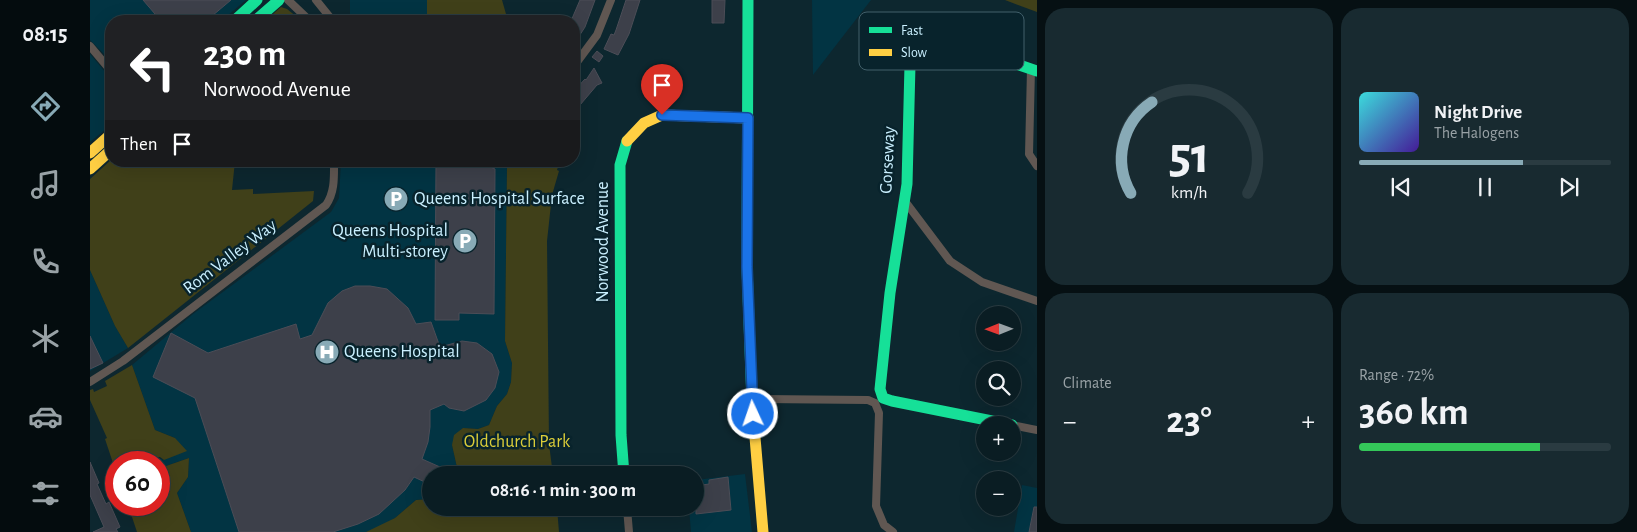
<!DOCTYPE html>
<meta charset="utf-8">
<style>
body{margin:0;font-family:"Alegreya Sans",sans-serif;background:#182a30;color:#f1f3f6;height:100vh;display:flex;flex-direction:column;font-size:19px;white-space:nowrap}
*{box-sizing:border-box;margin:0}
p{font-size:16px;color:#99a2a6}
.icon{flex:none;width:28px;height:28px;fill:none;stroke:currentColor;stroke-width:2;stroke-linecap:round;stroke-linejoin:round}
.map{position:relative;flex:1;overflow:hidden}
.drawer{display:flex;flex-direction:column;gap:8px;padding:8px;background:#061013;width:600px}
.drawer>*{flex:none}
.banner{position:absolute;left:15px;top:15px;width:475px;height:152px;border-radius:20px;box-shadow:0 5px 20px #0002,0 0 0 1px #2a3b41;background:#202124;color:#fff;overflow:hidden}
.needle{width:32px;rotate:269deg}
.controls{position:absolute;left:886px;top:306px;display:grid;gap:10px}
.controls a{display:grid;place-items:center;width:45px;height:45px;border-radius:50%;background:#0a1d23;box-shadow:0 5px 20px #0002,0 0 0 1px #2a3b41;font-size:25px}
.speed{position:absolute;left:15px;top:451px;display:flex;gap:10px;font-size:25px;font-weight:700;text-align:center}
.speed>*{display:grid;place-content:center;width:65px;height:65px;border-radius:50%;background:#0a1d23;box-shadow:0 5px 20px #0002,0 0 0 1px #2a3b41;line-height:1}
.speed .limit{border:8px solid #d22;background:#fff;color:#111}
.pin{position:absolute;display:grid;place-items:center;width:42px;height:42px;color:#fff;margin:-51px -21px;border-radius:50% 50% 50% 0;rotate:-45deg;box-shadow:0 0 5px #0007}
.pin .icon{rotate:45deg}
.me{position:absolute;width:55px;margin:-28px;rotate:357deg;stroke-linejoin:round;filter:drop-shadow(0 0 4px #0008)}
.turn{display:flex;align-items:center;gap:18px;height:105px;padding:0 15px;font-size:22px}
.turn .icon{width:65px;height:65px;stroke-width:2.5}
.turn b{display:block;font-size:35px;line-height:42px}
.then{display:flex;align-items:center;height:48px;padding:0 15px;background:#0003;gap:10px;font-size:19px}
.big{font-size:38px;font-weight:700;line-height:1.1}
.drawer .tile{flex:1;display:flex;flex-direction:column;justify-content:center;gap:8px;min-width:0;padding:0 18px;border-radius:20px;background:#182a30}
.drawer .dial{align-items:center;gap:0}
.dial svg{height:130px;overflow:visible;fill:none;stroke:#2a3b41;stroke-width:7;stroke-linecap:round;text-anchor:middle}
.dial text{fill:#f1f3f6;stroke:none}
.song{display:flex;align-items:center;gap:15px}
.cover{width:60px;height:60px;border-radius:8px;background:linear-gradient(135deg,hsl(180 70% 55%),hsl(260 70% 35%))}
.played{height:5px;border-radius:2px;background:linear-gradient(90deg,#88aab6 65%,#2a3b41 65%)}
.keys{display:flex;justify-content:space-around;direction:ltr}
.heat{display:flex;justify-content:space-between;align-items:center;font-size:28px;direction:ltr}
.charge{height:8px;border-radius:4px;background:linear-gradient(90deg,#34c759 72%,#2a3b41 0)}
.drawer .tiles{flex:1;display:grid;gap:8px;grid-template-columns:repeat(2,1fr)}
.trip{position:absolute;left:332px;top:466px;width:282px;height:50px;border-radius:25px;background:#0a1d23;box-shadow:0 5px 20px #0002,0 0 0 1px #2a3b41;font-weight:700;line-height:50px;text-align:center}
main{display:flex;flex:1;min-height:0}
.menu{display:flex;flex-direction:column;width:90px;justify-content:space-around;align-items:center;background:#040c0e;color:#99a2a6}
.menu .icon{width:35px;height:35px}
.menu .active{color:#88aab6}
.menu b{font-size:22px;color:#f1f3f6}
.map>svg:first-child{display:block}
.built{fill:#023443}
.green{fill:#404019}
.building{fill:#3d404a;stroke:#4c4d57}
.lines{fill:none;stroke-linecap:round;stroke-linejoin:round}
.street{stroke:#605752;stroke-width:8}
.fast{stroke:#16e098;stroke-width:11}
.slow{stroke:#ffcf43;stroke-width:11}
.route-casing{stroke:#114b97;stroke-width:12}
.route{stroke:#1a73e8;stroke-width:9}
.labels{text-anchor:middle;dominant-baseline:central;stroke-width:5;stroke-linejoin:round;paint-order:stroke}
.street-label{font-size:18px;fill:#caf0ff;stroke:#08232c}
.poi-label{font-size:18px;fill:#caf0ff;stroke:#08232c;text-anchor:start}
.park-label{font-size:18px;fill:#dbcd39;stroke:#08232c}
.key{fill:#08232c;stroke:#42606b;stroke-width:1}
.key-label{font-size:14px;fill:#caf0ff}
</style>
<main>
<nav class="menu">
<b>08:15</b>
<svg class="icon active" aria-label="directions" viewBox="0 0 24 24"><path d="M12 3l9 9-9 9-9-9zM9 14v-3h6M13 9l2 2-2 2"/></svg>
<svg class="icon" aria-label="music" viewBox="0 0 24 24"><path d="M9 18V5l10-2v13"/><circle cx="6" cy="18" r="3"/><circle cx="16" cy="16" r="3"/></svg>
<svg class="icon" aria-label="phone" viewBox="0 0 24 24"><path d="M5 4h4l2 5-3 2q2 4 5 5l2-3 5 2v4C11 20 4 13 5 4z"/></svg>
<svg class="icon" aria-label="climate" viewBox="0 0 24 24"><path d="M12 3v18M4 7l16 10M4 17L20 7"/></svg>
<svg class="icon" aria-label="car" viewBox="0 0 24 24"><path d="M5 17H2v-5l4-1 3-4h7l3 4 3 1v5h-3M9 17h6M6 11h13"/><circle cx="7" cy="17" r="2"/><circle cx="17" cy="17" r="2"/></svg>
<svg class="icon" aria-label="filters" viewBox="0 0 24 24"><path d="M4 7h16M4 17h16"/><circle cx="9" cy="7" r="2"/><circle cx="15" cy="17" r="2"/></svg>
</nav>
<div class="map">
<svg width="947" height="532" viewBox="0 0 947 532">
<rect width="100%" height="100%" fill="#0d272f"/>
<path class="built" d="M 0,0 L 156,0 L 131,21 L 21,21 L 21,61 L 0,40 Z
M 260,0 L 337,0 L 337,21 L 260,21 Z
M 722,0 L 781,0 L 723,75 Z
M 0,54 L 21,79 L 21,125 L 0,142 Z
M 251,161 L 415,161 L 417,165 L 415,341 L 422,363 L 421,382 L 417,394 L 407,406 L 399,425 L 388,429 L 373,428 L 362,445 L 368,472 L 367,475 L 341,475 L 341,499 L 326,500 L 305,518 L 286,529 L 276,532 L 101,532 L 87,493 L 98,477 L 99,458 L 76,466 L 73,473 L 69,476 L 69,462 L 57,462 L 61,458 L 66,457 L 74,460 L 85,438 L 65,430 L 42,365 L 103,314 L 241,212 L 249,198 Z
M 0,270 L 25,326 L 38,348 L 0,371 Z
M 655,474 L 662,532 L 601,532 L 599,508 L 606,508 L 606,480 Z
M 932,485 L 947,488 L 947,532 L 924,532 Z"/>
<path class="green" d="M 337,0 L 412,0 L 418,21 L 337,21 Z
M 915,0 L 947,0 L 947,12 Z
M 191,7 L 197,9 L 212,21 L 175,21 Z
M 21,160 L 145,161 L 142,190 L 163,189 L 163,194 L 224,191 L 223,201 L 38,348 L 25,326 L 0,270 L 0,179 Z
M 415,161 L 470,161 L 467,170 L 469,171 L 462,195 L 457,241 L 459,444 L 463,475 L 367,475 L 368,472 L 362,445 L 364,435 L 373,428 L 388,429 L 399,425 L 407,406 L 417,394 L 421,382 L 422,363 L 415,341 L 417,165 Z
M 42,365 L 65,430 L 85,438 L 97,451 L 74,460 L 70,457 L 63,457 L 57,462 L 26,462 L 26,472 L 15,439 L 17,438 L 0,400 L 0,390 L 3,389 L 4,392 L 17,386 L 15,381 Z
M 99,458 L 98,477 L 87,493 L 101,532 L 47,532 L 38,505 L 69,505 L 69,476 L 73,473 L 76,466 Z
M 341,499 L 341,508 L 467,508 L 469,532 L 276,532 L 305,518 L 326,500 Z"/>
<path class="building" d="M 53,0 L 141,0 L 116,21 L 71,21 Z
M 490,0 L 505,0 L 495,27 L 484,44 L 484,21 L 481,21 Z
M 536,0 L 550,0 L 539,34 L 528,55 L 514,49 L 521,34 L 524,35 L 526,30 Z
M 622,0 L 635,0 L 634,23 L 622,23 Z
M 507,51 L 513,56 L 509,62 L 502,57 Z
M 504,68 L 512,83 L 507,85 L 490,105 L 484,99 L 484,91 L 495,79 L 496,80 Z
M 346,161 L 387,161 L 405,169 L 404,314 L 369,313 L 369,320 L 345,320 Z
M 265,286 L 280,286 L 297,289 L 318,308 L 326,324 L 341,322 L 350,347 L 372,341 L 387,343 L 402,354 L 409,372 L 405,388 L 396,400 L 374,411 L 359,408 L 354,404 L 340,410 L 340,427 L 338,442 L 332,459 L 350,467 L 345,475 L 341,475 L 339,484 L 324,477 L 315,490 L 289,514 L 268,524 L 243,532 L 149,532 L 105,398 L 63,377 L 81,333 L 118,353 L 206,324 L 210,339 L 222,335 L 238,303 L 252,291 Z
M 0,336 L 13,363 L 0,369 Z
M 0,462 L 9,483 L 7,484 L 16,504 L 19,502 L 30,527 L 26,529 L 28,532 L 3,532 L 14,527 L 0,495 Z
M 638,477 L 641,510 L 606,514 L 606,486 L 619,484 L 619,480 Z
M 944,507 L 947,507 L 947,532 L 939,532 Z"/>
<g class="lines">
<path class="street" d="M 198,0 L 220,21
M 226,0 L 243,21
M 0,46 L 21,71
M 484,66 L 507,35 L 521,0
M 941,69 L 939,154 L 947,166
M 814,200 L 860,261 L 892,282 L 947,301
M 0,382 L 33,361 L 236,205 C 245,192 244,177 244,161
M 662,399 L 778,400 L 785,403 L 789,413 L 786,506 L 794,525 L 803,532
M 922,425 L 947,430
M 537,508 L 539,532"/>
<path class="fast" d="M 658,0 L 657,267 L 662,402
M 144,21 L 167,0
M 165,21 L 189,0
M 922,425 L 802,401 L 793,398 L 790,389 L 800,293 L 817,184 L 820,65 L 827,51 L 839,42 L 858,41 L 947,71
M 534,475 L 531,435 L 530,165 L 537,141"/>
<path class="slow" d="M 537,141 L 554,123 L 572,115 L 658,118
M 0,153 L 21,134
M 0,169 L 21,150
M 662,402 L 673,532"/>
</g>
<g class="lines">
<defs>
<path id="route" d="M 572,115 L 658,118 L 657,267 L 663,414"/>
</defs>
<use href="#route" class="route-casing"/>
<use href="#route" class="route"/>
</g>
<defs>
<symbol id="parking-disc" viewBox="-11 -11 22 22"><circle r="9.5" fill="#88aab6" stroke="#08232c"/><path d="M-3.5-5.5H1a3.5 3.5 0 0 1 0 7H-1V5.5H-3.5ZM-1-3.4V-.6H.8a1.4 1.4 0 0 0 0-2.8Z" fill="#fff"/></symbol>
<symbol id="hospital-disc" viewBox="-11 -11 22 22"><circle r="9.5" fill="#88aab6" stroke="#08232c"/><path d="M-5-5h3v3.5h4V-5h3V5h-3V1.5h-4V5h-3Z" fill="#fff"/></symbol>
</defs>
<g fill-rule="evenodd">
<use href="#parking-disc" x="292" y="185" width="28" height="28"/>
<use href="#parking-disc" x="361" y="227" width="28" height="28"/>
<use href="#hospital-disc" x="223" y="338" width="28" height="28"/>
</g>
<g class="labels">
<g class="street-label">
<text transform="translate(798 160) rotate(-87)">Gorseway</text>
<text transform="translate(513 242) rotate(-90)">Norwood Avenue</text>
<text transform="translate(140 257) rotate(-37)">Rom Valley Way</text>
</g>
<g class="poi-label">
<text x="324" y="199">Queens Hospital Surface</text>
<text x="358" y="231" text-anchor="end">Queens Hospital<tspan x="358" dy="21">Multi-storey</tspan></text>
<text x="254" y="352">Queens Hospital</text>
</g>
<g class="park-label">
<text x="427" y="442">Oldchurch Park</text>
</g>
</g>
<rect x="769" y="12" width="165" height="58" rx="8" class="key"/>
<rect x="779" y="27" width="23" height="6" fill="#16e098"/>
<rect x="779" y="49" width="23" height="7" fill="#ffcf43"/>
<g class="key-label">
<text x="811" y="35">Fast</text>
<text x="811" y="57">Slow</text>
</g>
</svg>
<div class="controls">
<a><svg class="needle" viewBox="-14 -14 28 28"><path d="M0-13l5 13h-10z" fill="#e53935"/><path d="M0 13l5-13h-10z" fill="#99a2a6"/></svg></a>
<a><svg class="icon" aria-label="search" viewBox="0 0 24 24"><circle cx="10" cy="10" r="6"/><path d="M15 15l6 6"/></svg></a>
<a>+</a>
<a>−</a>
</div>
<div class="speed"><div class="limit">60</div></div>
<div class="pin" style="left:572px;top:115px;background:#d93025"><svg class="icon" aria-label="arrive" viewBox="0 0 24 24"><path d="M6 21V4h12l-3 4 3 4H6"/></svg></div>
<svg class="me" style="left:663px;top:414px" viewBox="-20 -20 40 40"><circle r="17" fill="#1a73e8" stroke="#fff" stroke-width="3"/><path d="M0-11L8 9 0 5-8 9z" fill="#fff"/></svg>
<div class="trip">08:16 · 1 min · 300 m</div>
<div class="banner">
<div class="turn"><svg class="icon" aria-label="left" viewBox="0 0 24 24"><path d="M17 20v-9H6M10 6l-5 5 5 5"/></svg><div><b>230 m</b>Norwood Avenue</div></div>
<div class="then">Then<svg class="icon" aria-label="arrive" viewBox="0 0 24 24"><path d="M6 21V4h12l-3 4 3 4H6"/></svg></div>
</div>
</div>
<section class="drawer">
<div class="tiles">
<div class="tile dial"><svg viewBox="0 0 100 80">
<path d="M14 69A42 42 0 1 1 86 69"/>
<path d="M14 69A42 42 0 0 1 27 13" stroke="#88aab6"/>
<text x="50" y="56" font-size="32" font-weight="700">51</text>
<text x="50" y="72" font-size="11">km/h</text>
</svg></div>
<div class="tile">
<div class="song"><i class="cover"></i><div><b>Night Drive</b><p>The Halogens</p></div></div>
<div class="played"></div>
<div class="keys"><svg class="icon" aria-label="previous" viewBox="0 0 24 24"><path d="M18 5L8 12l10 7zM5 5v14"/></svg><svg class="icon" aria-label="pause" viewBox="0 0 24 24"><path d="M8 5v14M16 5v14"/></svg><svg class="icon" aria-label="next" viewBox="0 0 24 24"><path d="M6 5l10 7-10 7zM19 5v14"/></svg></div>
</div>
<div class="tile"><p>Climate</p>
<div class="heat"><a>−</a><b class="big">23°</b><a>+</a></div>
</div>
<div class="tile"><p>Range · 72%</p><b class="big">360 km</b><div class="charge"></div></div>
</div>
</section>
</main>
